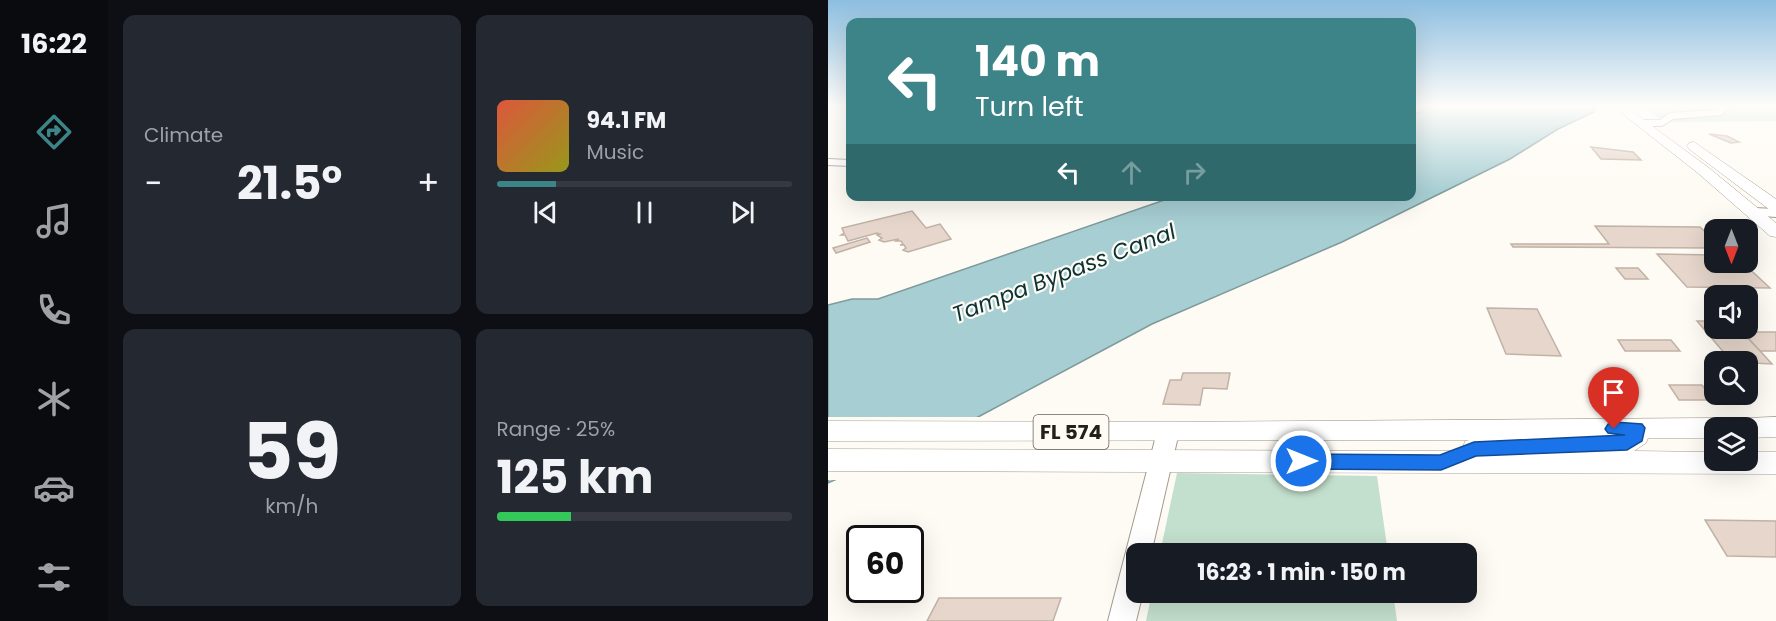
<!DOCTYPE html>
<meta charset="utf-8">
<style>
body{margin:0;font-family:Poppins,sans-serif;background:#242831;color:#f1f3f6;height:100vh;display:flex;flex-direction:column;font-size:22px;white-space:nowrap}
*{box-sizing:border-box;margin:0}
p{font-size:20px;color:#9ea1a6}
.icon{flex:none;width:33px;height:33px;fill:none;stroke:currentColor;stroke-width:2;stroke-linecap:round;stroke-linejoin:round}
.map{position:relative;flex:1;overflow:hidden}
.side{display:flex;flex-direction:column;gap:15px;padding:15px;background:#0d0f14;width:720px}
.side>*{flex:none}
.banner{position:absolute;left:18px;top:18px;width:570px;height:183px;border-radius:12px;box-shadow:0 6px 24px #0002;background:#3c8487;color:#fff;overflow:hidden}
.needle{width:39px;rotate:180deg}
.buttons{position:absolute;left:876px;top:219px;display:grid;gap:12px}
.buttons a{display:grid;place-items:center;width:54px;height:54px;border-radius:12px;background:#171b24;box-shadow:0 6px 24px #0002;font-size:30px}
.speed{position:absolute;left:18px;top:525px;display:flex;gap:12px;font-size:30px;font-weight:700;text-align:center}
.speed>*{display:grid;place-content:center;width:78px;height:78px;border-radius:50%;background:#171b24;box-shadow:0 6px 24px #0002;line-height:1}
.speed .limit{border:3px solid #111;border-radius:9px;background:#fff;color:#111}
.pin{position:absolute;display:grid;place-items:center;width:51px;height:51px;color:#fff;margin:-62px -26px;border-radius:50% 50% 50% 0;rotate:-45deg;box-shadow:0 0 6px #0007}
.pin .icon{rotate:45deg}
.me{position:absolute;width:66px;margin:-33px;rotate:90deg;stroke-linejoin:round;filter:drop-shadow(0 0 4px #0008)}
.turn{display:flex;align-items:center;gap:21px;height:126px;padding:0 30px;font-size:27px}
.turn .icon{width:78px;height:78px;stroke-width:2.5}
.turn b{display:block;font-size:42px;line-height:51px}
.lanes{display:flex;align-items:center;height:57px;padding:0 30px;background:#0003;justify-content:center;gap:30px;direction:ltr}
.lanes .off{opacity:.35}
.big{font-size:45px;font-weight:700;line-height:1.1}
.side .widget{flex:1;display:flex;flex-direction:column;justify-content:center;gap:9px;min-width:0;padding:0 21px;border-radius:12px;background:#242831}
.side .dial{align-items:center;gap:0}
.dial b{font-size:78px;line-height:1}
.song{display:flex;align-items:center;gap:18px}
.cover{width:72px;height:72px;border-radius:9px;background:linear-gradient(135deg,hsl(10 70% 55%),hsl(60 70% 35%))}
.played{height:6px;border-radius:3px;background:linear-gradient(90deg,#3c8487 20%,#363941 20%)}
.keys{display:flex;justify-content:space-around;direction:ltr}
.heat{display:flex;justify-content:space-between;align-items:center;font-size:33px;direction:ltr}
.charge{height:9px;border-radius:4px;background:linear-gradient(90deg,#34c759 25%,#363941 0)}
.side .tiles{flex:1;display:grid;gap:15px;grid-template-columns:repeat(2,1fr)}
.trip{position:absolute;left:298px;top:543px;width:351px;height:60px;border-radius:12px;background:#171b24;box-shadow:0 6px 24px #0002;font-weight:700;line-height:60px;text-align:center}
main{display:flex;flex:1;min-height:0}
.dock{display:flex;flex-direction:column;width:108px;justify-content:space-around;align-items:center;background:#090b0e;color:#9ea1a6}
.dock .icon{width:42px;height:42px}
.dock .selected{color:#3c8487}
.dock b{font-size:27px;color:#f1f3f6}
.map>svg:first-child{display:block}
.green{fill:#c3dfcd}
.water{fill:#a6ced3;stroke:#7f9a9c;stroke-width:1.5}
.pier{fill:#fefbf4}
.building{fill:#e6d6cb;stroke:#c1b2a7;stroke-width:1.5}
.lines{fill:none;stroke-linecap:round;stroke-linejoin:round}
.minor-casing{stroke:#a39a8c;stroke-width:2}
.major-casing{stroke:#a39a8c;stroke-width:1}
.minor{fill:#fff;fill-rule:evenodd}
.major{fill:#fff;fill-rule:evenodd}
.route{fill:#1a73e8;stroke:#114b97;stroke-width:1.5}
.labels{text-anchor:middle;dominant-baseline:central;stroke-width:4.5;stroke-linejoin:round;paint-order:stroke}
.shield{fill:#fefbf4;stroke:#65625b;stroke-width:1.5}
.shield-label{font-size:20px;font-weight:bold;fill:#23201a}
.water-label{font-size:22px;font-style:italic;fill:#0b3337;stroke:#fefbf4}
</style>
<main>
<nav class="dock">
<b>16:22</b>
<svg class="icon selected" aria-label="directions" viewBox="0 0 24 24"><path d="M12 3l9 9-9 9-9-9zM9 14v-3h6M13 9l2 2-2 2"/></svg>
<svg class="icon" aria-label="music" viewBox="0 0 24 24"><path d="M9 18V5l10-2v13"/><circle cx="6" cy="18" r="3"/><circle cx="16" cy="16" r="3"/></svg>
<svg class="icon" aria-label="phone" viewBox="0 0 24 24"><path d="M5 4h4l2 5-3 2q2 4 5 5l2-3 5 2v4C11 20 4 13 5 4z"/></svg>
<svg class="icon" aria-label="climate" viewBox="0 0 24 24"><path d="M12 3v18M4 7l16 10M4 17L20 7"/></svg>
<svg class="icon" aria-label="car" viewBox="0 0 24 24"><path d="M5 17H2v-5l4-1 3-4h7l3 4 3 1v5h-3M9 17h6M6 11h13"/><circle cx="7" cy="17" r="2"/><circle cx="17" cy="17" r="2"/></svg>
<svg class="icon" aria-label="filters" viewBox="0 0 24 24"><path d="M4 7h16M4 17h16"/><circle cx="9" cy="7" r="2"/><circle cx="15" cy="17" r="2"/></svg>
</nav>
<section class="side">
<div class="tiles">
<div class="widget"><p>Climate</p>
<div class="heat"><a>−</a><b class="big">21.5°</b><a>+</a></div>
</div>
<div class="widget">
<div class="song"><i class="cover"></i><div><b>94.1 FM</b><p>Music</p></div></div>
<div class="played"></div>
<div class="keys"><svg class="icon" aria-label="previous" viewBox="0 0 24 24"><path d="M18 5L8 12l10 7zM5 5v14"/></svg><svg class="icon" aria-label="pause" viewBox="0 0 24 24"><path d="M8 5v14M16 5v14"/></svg><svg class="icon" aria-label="next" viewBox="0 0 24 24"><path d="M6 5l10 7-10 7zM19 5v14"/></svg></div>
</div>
<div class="widget dial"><b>59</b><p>km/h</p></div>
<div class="widget"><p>Range · 25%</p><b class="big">125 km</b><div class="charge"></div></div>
</div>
</section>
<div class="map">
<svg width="948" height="621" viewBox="0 0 948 621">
<rect width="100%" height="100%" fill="#fefbf4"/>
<path class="green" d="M 815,106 L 948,106 L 948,121 L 836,122 Z
M 349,473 L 549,476 L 560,553 L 332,553 Z
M 324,592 L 565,593 L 569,621 L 318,621 Z"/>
<path class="water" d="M 604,106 L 768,106 L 766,112 L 730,129 L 682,159 L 514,242 L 324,324 L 150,417 L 0,483 L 0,305 L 24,299 L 50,299 L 345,197 L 584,196 L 584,115 Z"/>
<path class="pier" d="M 0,417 L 157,417 L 14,480 L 0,480 Z"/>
<path class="building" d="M 881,134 L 899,136 L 911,142 L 903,143 Z
M 763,147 L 805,152 L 813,160 L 773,159 Z
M 84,211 L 98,228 L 112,224 L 123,239 L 80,252 L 75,250 L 78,248 L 76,245 L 72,245 L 75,244 L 73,241 L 68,241 L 71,239 L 56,242 L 51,240 L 54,238 L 49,235 L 52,234 L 49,233 L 20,241 L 17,235 L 13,235 L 16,233 L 14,228 Z
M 767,226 L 872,227 L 886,240 L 886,248 L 685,247 L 683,244 L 781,244 Z
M 39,238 L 42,242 L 8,253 L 5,248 Z
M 829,254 L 886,255 L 886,262 L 914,262 L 942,288 L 859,287 Z
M 788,268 L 810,268 L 820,279 L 797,279 Z
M 659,308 L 709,309 L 733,356 L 678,354 Z
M 869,321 L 886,321 L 886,328 L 911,328 L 944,364 L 904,362 Z
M 914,332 L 948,332 L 948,351 L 932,351 Z
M 790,340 L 843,340 L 852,351 L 797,351 Z
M 355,373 L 402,373 L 399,389 L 375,388 L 372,405 L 335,404 L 342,380 L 353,380 Z
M 841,385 L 874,385 L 886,400 L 851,400 Z
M 877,520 L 948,521 L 948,557 L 899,556 Z
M 111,598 L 233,598 L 225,621 L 99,621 Z"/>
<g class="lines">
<defs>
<path id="minor" d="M 893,106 L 903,106 L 893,115 L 845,119 L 834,126 L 813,126 L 808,123 L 813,120 L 832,120 L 842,113 L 888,110 Z
M 0,159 L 22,160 L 22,166 L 0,165 Z
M 926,208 L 948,209 L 948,217 L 921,215 L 920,212 Z
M 340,424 L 347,426 L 351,432 L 323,554 L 309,554 L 309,592 L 315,592 L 308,621 L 280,621 L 329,432 L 333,426 Z"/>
<path id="major" d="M 785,106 L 797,106 L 881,168 L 948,223 L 948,237 L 942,236 L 871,174 Z
M 866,142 L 948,199 L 948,212 L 942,210 L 861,149 L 859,146 L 861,143 Z
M 948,417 L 948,437 L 920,438 L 920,428 L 907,428 L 911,421 L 920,418 Z
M 886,418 L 895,421 L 899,428 L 886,428 L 886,438 L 820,438 L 818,443 L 806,451 L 886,452 L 886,460 L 920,460 L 920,452 L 948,452 L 948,474 L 0,471 L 0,449 L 634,451 L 637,441 L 642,440 L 0,441 L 0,421 L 340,422 Z"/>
</defs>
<use href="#minor" class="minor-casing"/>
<use href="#major" class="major-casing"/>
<use href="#minor" class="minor"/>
<use href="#major" class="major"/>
</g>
<linearGradient id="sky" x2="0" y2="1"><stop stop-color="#8dbee0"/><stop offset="0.55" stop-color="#fffdfa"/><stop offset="1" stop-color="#fffdfa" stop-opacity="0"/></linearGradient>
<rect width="948" height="193" fill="url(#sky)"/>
<path class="route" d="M 786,422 L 814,424 L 817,428 L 814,441 L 799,450 L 648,456 L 613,470 L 473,469 L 467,467 L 464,461 L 467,456 L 473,454 L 612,455 L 646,442 L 797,435 L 780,433 L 777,429 L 780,424 Z"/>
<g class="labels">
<rect class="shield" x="205.5" y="415" width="75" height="34" rx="4.5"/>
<g class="shield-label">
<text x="243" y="432">FL 574</text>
</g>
<g class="water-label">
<text transform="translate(236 273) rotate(-21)">Tampa Bypass Canal</text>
</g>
</g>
</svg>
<div class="buttons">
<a><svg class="needle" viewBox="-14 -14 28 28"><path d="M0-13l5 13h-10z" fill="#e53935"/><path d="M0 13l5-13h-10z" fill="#9ea1a6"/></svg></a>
<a><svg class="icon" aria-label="sound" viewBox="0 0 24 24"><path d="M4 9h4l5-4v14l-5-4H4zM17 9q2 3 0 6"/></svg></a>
<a><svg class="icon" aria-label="search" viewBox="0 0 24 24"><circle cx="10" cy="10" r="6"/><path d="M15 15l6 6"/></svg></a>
<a><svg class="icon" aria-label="layers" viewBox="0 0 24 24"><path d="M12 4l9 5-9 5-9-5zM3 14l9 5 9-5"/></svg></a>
</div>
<div class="speed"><div class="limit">60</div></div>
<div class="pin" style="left:786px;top:429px;background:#d93025"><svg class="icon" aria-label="arrive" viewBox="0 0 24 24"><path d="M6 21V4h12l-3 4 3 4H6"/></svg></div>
<svg class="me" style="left:473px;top:461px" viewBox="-20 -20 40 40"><circle r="17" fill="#1a73e8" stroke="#fff" stroke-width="3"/><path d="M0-11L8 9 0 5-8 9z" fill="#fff"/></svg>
<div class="trip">16:23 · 1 min · 150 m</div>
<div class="banner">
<div class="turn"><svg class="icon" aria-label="left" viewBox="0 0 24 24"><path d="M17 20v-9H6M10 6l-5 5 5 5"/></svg><div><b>140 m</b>Turn left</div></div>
<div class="lanes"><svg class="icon" aria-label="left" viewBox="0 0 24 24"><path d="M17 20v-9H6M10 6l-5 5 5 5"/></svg><svg class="icon off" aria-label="ahead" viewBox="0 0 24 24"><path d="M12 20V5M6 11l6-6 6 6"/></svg><svg class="icon off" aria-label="right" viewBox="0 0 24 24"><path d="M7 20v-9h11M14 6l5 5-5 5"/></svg></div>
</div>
</div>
</main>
